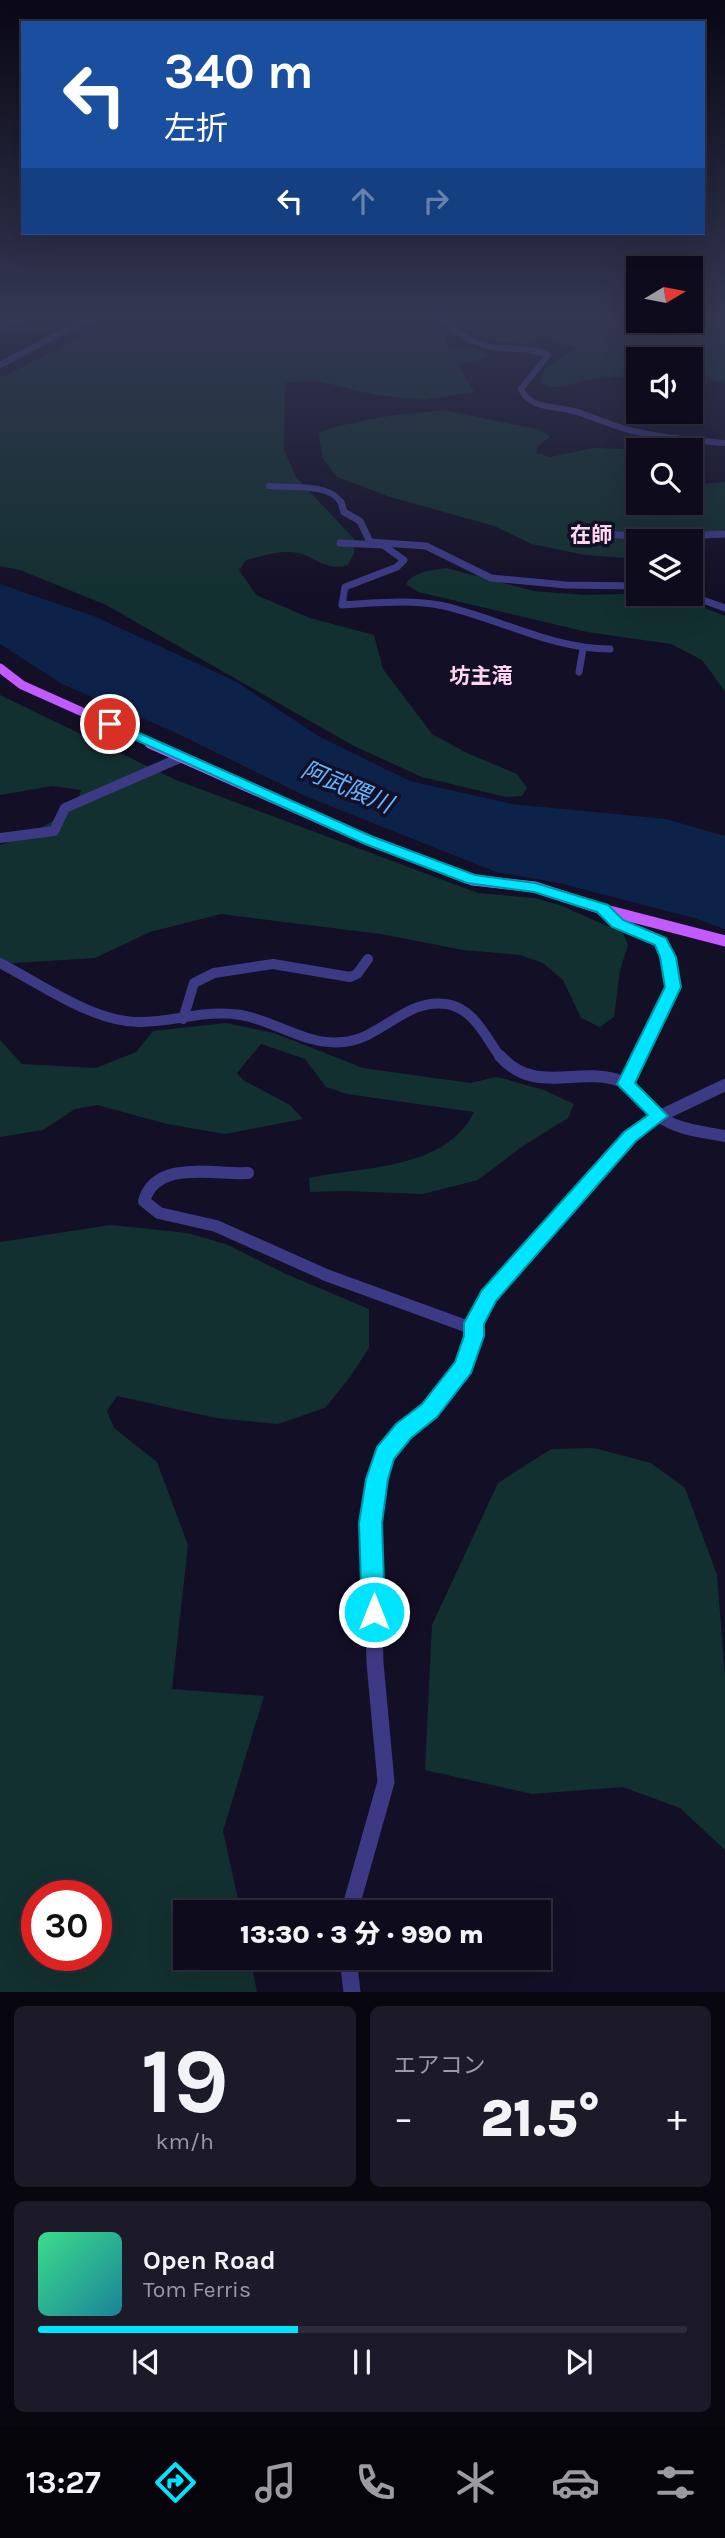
<!DOCTYPE html>
<html lang="ja">
<meta charset="utf-8">
<style>
body{margin:0;font-family:Karla,"Noto Sans JP",sans-serif;background:#1c1929;color:#f1f3f6;height:100vh;display:flex;flex-direction:column;font-size:26px;white-space:nowrap}
*{box-sizing:border-box;margin:0}
p{font-size:23px;color:#9b9ba3}
.icon{flex:none;width:38px;height:38px;fill:none;stroke:currentColor;stroke-width:2;stroke-linecap:round;stroke-linejoin:round}
.map{position:relative;height:1992px;overflow:hidden}
.side{display:flex;flex-direction:column;gap:14px;padding:14px;background:#08060f;flex:1}
.side>*{flex:none}
.banner{position:absolute;left:21px;top:21px;width:684px;height:214px;border-radius:0px;box-shadow:0 7px 28px #0002,0 0 0 2px #2e2b3b;background:#1a4fa0;color:#fff;overflow:hidden}
.needle{width:46px;rotate:80deg}
.tools{position:absolute;left:626px;top:256px;display:grid;gap:14px}
.tools a{display:grid;place-items:center;width:77px;height:77px;border-radius:0px;background:#0e0b1c;box-shadow:0 7px 28px #0002,0 0 0 2px #2e2b3b;font-size:35px}
.speed{position:absolute;left:21px;top:1880px;display:flex;gap:14px;font-size:35px;font-weight:700;text-align:center}
.speed>*{display:grid;place-content:center;width:91px;height:91px;border-radius:50%;background:#0e0b1c;box-shadow:0 7px 28px #0002,0 0 0 2px #2e2b3b;line-height:1}
.speed .limit{border:10px solid #d22;background:#fff;color:#111}
.pin{position:absolute;display:grid;place-items:center;width:60px;height:60px;color:#fff;margin:-30px;border:4px solid #fff;border-radius:50%;box-shadow:0 2px 7px #0007}
.me{position:absolute;width:77px;margin:-38px;rotate:0deg;stroke-linejoin:round;filter:drop-shadow(0 0 5px #0008)}
.turn{display:flex;align-items:center;gap:24px;height:147px;padding:0 28px;font-size:32px}
.turn .icon{width:91px;height:91px;stroke-width:2.5}
.turn b{display:block;font-size:49px;line-height:60px}
.lanes{display:flex;align-items:center;height:66px;padding:0 28px;background:#0003;justify-content:center;gap:35px;direction:ltr}
.lanes .off{opacity:.35}
.big{font-size:52px;font-weight:800;line-height:1.1}
.side .tile{flex:1;display:flex;flex-direction:column;justify-content:center;gap:10px;min-width:0;padding:0 24px;border-radius:10px;background:#1c1929}
.side .dial{align-items:center;gap:0}
.dial b{font-size:91px;line-height:1}
.song{display:flex;align-items:center;gap:21px}
.cover{width:84px;height:84px;border-radius:10px;background:linear-gradient(135deg,hsl(150 70% 55%),hsl(190 70% 35%))}
.played{height:7px;border-radius:4px;background:linear-gradient(90deg,#00e5ff 40%,#2e2b3b 40%)}
.keys{display:flex;justify-content:space-around;direction:ltr}
.heat{display:flex;justify-content:space-between;align-items:center;font-size:38px;direction:ltr}
.side .tiles{flex:1;display:grid;gap:14px;grid-template-columns:1fr 1fr}
.tile:last-child{grid-column:span 2}
.trip{position:absolute;left:173px;top:1900px;width:378px;height:70px;border-radius:0px;background:#0e0b1c;box-shadow:0 7px 28px #0002,0 0 0 2px #2e2b3b;font-weight:800;line-height:70px;text-align:center}
.tabs{display:flex;height:112px;justify-content:space-around;align-items:center;background:#06040b;color:#9b9ba3}
.tabs .icon{width:49px;height:49px}
.tabs .current{color:#00e5ff}
.tabs b{font-size:32px;color:#f1f3f6}
.map>svg:first-child{display:block}
.green{fill:#12302f;fill-rule:evenodd}
.water{fill:#0c2248}
.lines{fill:none;stroke-linecap:round;stroke-linejoin:round}
.minor-far4{stroke:#3d3a85;stroke-width:6}
.minor-far3{stroke:#3d3a85;stroke-width:7}
.minor-far2{stroke:#3d3a85;stroke-width:10}
.minor-far1{stroke:#3d3a85;stroke-width:12}
.minor{stroke:#3d3a85;stroke-width:17}
.major-far1{stroke:#c25bff;stroke-width:9}
.major{stroke:#c25bff;stroke-width:11}
.route{fill:#00e5ff;stroke:#0095a6;stroke-width:2}
.labels{text-anchor:middle;dominant-baseline:central;stroke-width:7;stroke-linejoin:round;paint-order:stroke}
.far-quarter-label{font-size:21px;font-weight:bold;fill:#ffd6f0;stroke:#130f26}
.water-label{font-size:24px;font-style:italic;fill:#62b6ff;stroke:#130f26}
</style>
<div class="map">
<svg width="725" height="1992" viewBox="0 0 725 1992">
<rect width="100%" height="100%" fill="#130f26"/>
<path class="green" d="M 108,317 L 169,317 L 187,327 L 238,331 L 266,317 L 434,317 L 440,322 L 449,347 C 463,347 479,344 489,357 L 458,364 L 474,392 L 424,400 L 376,395 L 314,380 L 285,383 L 284,450 L 296,477 L 355,540 L 354,553 L 348,565 C 325,573 311,552 290,552 C 275,551 260,557 246,560 L 239,570 L 256,595 L 310,618 L 374,635 L 383,669 L 432,734 L 467,753 L 517,774 L 527,788 L 522,796 L 506,797 L 422,777 L 354,746 L 106,605 L 20,570 L 0,566 L 0,376 L 6,376 L 89,332 Z
M 451,317 L 639,317 L 639,320 L 691,320 L 691,317 L 725,317 L 725,384 L 708,379 L 701,389 L 691,389 L 691,359 L 639,359 L 639,375 C 622,377 605,377 588,380 C 572,382 556,394 540,382 L 545,368 L 575,348 L 544,339 L 526,344 L 500,342 L 479,337 Z
M 444,410 L 541,430 L 550,437 L 538,446 L 536,453 L 550,457 L 594,448 L 658,450 L 639,450 L 639,502 L 691,502 L 691,485 L 725,482 L 725,529 L 691,547 L 691,541 L 639,541 L 639,559 L 585,555 L 532,544 L 494,526 L 387,496 L 337,477 L 323,459 L 318,433 C 359,418 401,414 444,410 Z
M 446,568 L 534,591 L 585,595 L 653,593 L 687,601 L 725,616 L 725,691 L 702,660 L 671,644 L 587,632 L 418,592 L 406,584 C 413,572 432,570 446,568 Z
M 0,695 L 176,780 L 478,893 L 535,898 L 562,906 L 623,933 L 628,945 L 620,970 L 614,1017 L 600,1027 L 581,1018 L 563,980 L 543,963 L 520,955 L 463,950 L 381,934 L 221,914 L 150,932 L 95,958 L 0,964 L 0,845 C 23,838 76,815 81,790 L 52,786 L 0,795 Z
M 226,1023 L 274,1033 L 363,1068 L 470,1083 L 497,1077 L 544,1090 L 574,1104 L 568,1118 L 523,1146 L 478,1180 L 423,1194 L 344,1191 L 310,1192 L 309,1178 C 364,1166 446,1170 474,1112 L 347,1094 L 326,1087 L 305,1059 L 261,1044 L 237,1073 L 243,1080 L 290,1105 L 303,1119 L 225,1134 L 167,1124 L 97,1105 L 75,1109 L 43,1130 L 0,1137 L 0,1040 L 22,1064 L 96,1068 L 136,1052 L 153,1031 Z
M 110,1225 L 188,1233 L 228,1245 L 286,1274 L 369,1309 L 369,1348 L 350,1377 L 325,1408 L 278,1424 L 216,1418 L 117,1396 L 107,1411 L 114,1428 L 157,1462 L 188,1545 L 172,1689 L 264,1696 L 223,1831 L 241,1913 L 186,1913 L 186,1958 L 250,1958 L 257,1992 L 0,1992 L 0,1242 ZM 96,1895 L 96,1955 L 37,1955 L 37,1895 Z
M 594,1448 L 651,1463 L 685,1488 L 717,1575 L 725,1676 L 725,1850 L 680,1808 L 623,1787 L 532,1794 L 425,1770 L 432,1625 L 498,1483 L 551,1449 Z"/>
<path class="water" d="M 0,584 L 96,617 L 235,681 L 320,737 L 410,781 L 512,804 L 666,819 L 725,836 L 725,929 L 694,918 L 559,883 L 496,872 L 305,796 L 172,731 L 62,684 L 0,644 Z"/>
<g class="lines">
<path class="minor-far4" d="M 441,317 C 457,333 475,346 499,348 C 516,349 532,348 548,355 L 521,389 C 529,409 555,406 573,411 C 592,416 610,425 629,430 C 660,438 693,440 725,443
M 0,326 L 18,321 L 19,317
M 0,365 L 91,317
M 665,449 L 677,438
M 269,486 C 289,488 331,483 341,503"/>
<path class="minor-far3" d="M 341,502 L 344,512 L 360,521 L 370,542 L 426,546 L 491,578 L 566,585 L 639,586
M 578,533 L 657,537 L 725,534
M 340,543 L 383,545 L 404,560 L 397,567 L 345,587 L 342,605 C 376,603 411,599 444,606 C 500,619 552,649 610,649
M 683,593 L 725,608
M 579,672 L 583,649"/>
<path class="minor-far2" d="M 0,838 L 54,831 L 65,808 L 182,757
M 602,909 C 619,929 646,930 665,947 L 673,987 L 639,1058
M 0,963 C 41,984 94,1023 141,1022 C 175,1022 207,1009 241,1015 C 276,1021 306,1046 343,1042 C 381,1039 406,998 446,1004 C 474,1008 486,1038 501,1058
M 183,1019 L 194,983 L 214,973 L 273,964 L 350,977 L 357,974 L 368,959"/>
<path class="minor-far1" d="M 500,1056 C 535,1095 575,1067 618,1080 C 636,1085 644,1104 658,1115 C 676,1130 703,1132 725,1136
M 626,1084 L 640,1056
M 248,1173 C 214,1175 156,1159 144,1201 L 159,1213 L 216,1226 L 326,1275 L 474,1329
M 381,1465 C 394,1430 430,1414 452,1385 C 472,1358 471,1324 489,1296 L 630,1137 L 660,1116 L 725,1085"/>
<path class="minor" d="M 349,1913 L 386,1782 L 375,1663 L 371,1523 L 375,1488 L 381,1463
M 348,1958 L 352,1992"/>
<path class="major-far1" d="M 0,668 L 22,685 L 154,744"/>
<path class="major" d="M 150,743 L 368,840 L 473,880 L 535,887 L 602,909 L 725,941"/>
</g>
<linearGradient id="sky" x2="0" y2="1"><stop stop-color="#0a0815"/><stop offset="0.53" stop-color="#333752"/><stop offset="1" stop-color="#333752" stop-opacity="0"/></linearGradient>
<rect width="725" height="596" fill="url(#sky)"/>
<path class="route" d="M 110,720 L 373,837 L 475,875 L 535,883 L 608,905 L 623,920 L 666,938 L 676,957 L 681,987 L 635,1083 L 668,1116 L 636,1141 L 496,1301 L 484,1324 L 484,1336 L 471,1373 L 437,1417 L 411,1438 L 394,1459 L 388,1479 L 382,1523 L 385,1612 L 382,1620 L 374,1623 L 365,1620 L 362,1612 L 359,1523 L 366,1479 L 377,1447 L 396,1424 L 422,1404 L 455,1362 L 464,1336 L 464,1323 L 482,1290 L 624,1132 L 648,1115 L 617,1084 L 665,987 L 660,957 L 655,945 L 612,927 L 597,912 L 534,892 L 467,883 L 363,843 L 105,726 L 103,724 Z"/>
<g class="labels">
<g class="far-quarter-label">
<text x="591" y="535">在師</text>
<text x="481" y="676">坊主滝</text>
</g>
<g class="water-label">
<text transform="translate(347 787) rotate(23)">阿武隈川</text>
</g>
</g>
</svg>
<div class="tools">
<a><svg class="needle" viewBox="-14 -14 28 28"><path d="M0-13l5 13h-10z" fill="#e53935"/><path d="M0 13l5-13h-10z" fill="#9b9ba3"/></svg></a>
<a><svg class="icon" aria-label="sound" viewBox="0 0 24 24"><path d="M4 9h4l5-4v14l-5-4H4zM17 9q2 3 0 6"/></svg></a>
<a><svg class="icon" aria-label="search" viewBox="0 0 24 24"><circle cx="10" cy="10" r="6"/><path d="M15 15l6 6"/></svg></a>
<a><svg class="icon" aria-label="layers" viewBox="0 0 24 24"><path d="M12 4l9 5-9 5-9-5zM3 14l9 5 9-5"/></svg></a>
</div>
<div class="speed"><div class="limit">30</div></div>
<div class="pin" style="left:110px;top:724px;background:#d93025"><svg class="icon" aria-label="arrive" viewBox="0 0 24 24"><path d="M6 21V4h12l-3 4 3 4H6"/></svg></div>
<svg class="me" style="left:374px;top:1612px" viewBox="-20 -20 40 40"><circle r="17" fill="#00e5ff" stroke="#fff" stroke-width="3"/><path d="M0-11L8 9 0 5-8 9z" fill="#fff"/></svg>
<div class="trip">13:30 · 3 分 · 990 m</div>
<div class="banner">
<div class="turn"><svg class="icon" aria-label="left" viewBox="0 0 24 24"><path d="M17 20v-9H6M10 6l-5 5 5 5"/></svg><div><b>340 m</b>左折</div></div>
<div class="lanes"><svg class="icon" aria-label="left" viewBox="0 0 24 24"><path d="M17 20v-9H6M10 6l-5 5 5 5"/></svg><svg class="icon off" aria-label="ahead" viewBox="0 0 24 24"><path d="M12 20V5M6 11l6-6 6 6"/></svg><svg class="icon off" aria-label="right" viewBox="0 0 24 24"><path d="M7 20v-9h11M14 6l5 5-5 5"/></svg></div>
</div>
</div>
<section class="side">
<div class="tiles">
<div class="tile dial"><b>19</b><p>km/h</p></div>
<div class="tile"><p>エアコン</p>
<div class="heat"><a>−</a><b class="big">21.5°</b><a>+</a></div>
</div>
<div class="tile">
<div class="song"><i class="cover"></i><div><b>Open Road</b><p>Tom Ferris</p></div></div>
<div class="played"></div>
<div class="keys"><svg class="icon" aria-label="previous" viewBox="0 0 24 24"><path d="M18 5L8 12l10 7zM5 5v14"/></svg><svg class="icon" aria-label="pause" viewBox="0 0 24 24"><path d="M8 5v14M16 5v14"/></svg><svg class="icon" aria-label="next" viewBox="0 0 24 24"><path d="M6 5l10 7-10 7zM19 5v14"/></svg></div>
</div>
</div>
</section>
<nav class="tabs">
<b>13:27</b>
<svg class="icon current" aria-label="directions" viewBox="0 0 24 24"><path d="M12 3l9 9-9 9-9-9zM9 14v-3h6M13 9l2 2-2 2"/></svg>
<svg class="icon" aria-label="music" viewBox="0 0 24 24"><path d="M9 18V5l10-2v13"/><circle cx="6" cy="18" r="3"/><circle cx="16" cy="16" r="3"/></svg>
<svg class="icon" aria-label="phone" viewBox="0 0 24 24"><path d="M5 4h4l2 5-3 2q2 4 5 5l2-3 5 2v4C11 20 4 13 5 4z"/></svg>
<svg class="icon" aria-label="climate" viewBox="0 0 24 24"><path d="M12 3v18M4 7l16 10M4 17L20 7"/></svg>
<svg class="icon" aria-label="car" viewBox="0 0 24 24"><path d="M5 17H2v-5l4-1 3-4h7l3 4 3 1v5h-3M9 17h6M6 11h13"/><circle cx="7" cy="17" r="2"/><circle cx="17" cy="17" r="2"/></svg>
<svg class="icon" aria-label="filters" viewBox="0 0 24 24"><path d="M4 7h16M4 17h16"/><circle cx="9" cy="7" r="2"/><circle cx="15" cy="17" r="2"/></svg>
</nav>
